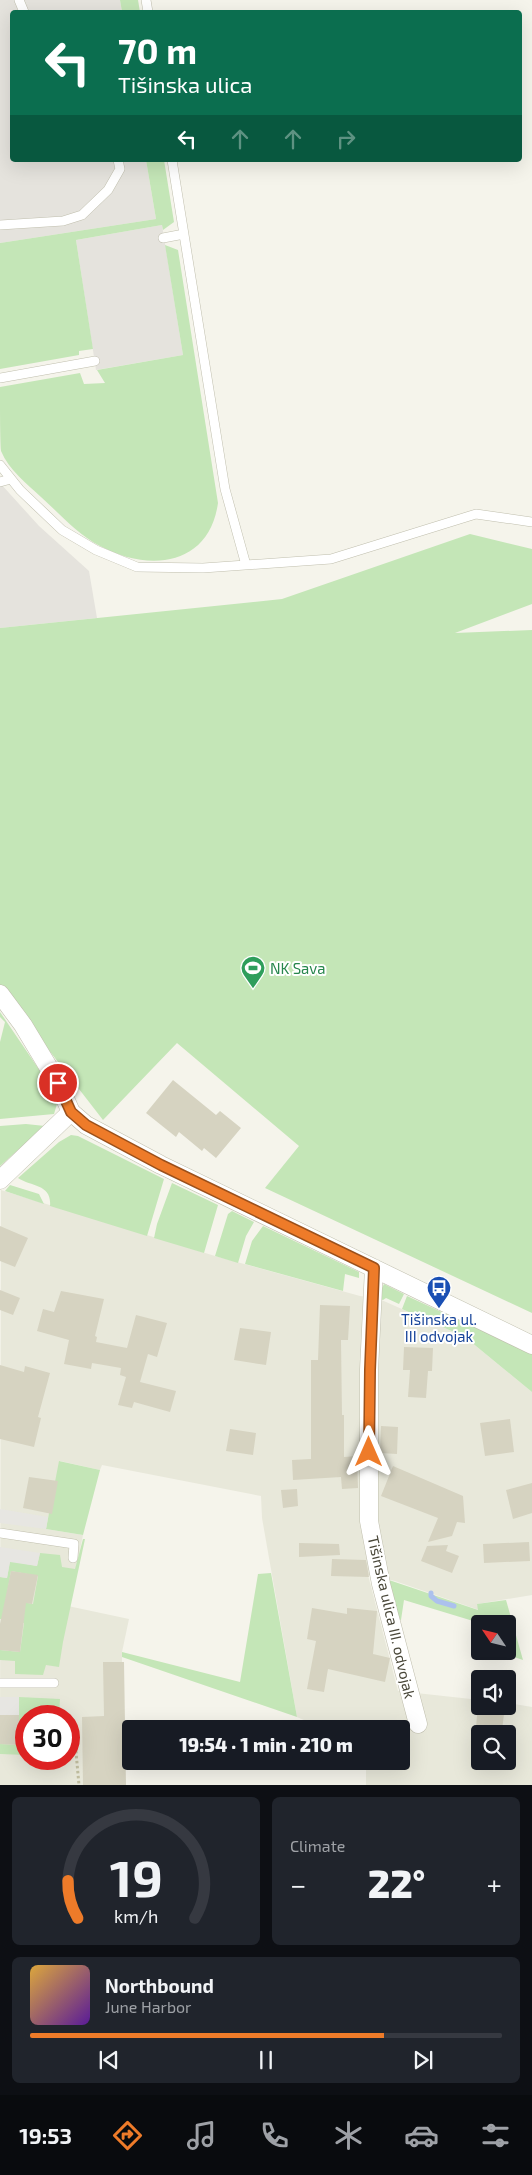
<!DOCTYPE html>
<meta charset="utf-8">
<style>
body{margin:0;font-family:"Exo 2",sans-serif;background:#20242c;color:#f1f3f6;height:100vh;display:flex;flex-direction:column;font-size:19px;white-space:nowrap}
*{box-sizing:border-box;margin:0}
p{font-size:16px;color:#9ea1a6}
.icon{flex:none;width:28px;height:28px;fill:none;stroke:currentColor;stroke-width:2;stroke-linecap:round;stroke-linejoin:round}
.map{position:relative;height:1785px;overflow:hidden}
.details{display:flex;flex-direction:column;gap:12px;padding:12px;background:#0d0f14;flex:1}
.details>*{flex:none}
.banner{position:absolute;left:10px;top:10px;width:512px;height:152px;border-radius:5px;box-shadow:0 5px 20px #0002;background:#0b6e4f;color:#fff;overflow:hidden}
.needle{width:32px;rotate:305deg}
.fabs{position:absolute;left:471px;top:1615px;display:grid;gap:10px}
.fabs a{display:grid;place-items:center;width:45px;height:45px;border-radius:5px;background:#171b24;box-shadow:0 5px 20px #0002;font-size:25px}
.speed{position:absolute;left:15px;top:1705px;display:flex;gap:10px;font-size:25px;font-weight:700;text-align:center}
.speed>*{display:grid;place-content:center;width:65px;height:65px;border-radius:50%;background:#171b24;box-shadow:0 5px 20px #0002;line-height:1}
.speed .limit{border:8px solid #d22;background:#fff;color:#111}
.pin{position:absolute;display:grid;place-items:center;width:42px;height:42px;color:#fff;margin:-21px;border:2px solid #fff;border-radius:50%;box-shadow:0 1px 5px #0007}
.me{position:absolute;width:55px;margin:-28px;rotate:0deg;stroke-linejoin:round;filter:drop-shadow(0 0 4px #0008)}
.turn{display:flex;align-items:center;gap:18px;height:105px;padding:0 25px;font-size:22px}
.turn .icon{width:65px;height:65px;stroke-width:2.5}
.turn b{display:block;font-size:35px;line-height:42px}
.lanes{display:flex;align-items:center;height:48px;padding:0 25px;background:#0003;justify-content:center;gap:25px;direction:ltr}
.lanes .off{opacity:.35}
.big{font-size:38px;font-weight:800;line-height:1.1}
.details .tile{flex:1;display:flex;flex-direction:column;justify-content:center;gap:8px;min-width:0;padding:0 18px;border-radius:8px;background:#20242c}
.details .dial{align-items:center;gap:0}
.dial svg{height:130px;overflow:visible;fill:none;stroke:#363941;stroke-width:7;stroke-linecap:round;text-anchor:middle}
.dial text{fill:#f1f3f6;stroke:none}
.song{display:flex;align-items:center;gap:15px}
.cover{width:60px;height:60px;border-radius:8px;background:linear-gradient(135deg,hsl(40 70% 55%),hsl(270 70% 35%))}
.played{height:5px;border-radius:2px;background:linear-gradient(90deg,#ee7b29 75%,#363941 75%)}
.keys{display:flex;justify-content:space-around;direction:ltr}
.heat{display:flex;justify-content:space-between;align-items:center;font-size:28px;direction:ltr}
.details .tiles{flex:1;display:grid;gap:12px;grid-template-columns:1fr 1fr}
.tile:last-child{grid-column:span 2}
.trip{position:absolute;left:122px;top:1720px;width:288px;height:50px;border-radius:5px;background:#171b24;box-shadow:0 5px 20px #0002;font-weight:800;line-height:50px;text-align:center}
.tabs{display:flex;height:80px;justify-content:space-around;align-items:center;background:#090b0e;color:#9ea1a6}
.tabs .icon{width:35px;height:35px}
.tabs .selected{color:#ee7b29}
.tabs b{font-size:22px;color:#f1f3f6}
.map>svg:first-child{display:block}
.residential{fill:#e8e8da;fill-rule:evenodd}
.industrial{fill:#e5e3dd}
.green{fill:#c4e6b7;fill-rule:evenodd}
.parking{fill:#e7e6e2}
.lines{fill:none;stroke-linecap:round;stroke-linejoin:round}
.stream{stroke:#acc1ed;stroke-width:5}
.building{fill:#d6d3c1}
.service-casing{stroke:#c0bfae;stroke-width:10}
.minor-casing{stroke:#c0bfae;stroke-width:19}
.path{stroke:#c1bea0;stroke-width:3;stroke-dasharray:2.5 2.5;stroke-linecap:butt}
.service{stroke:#fff;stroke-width:9}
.minor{stroke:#fff;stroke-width:18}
.route-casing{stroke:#9b501b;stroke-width:12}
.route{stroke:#ee7b29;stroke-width:9}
.labels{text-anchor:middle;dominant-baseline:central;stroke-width:4;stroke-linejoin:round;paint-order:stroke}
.leisure-label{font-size:15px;fill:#27864d;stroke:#fff;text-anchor:start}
.transit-label{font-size:15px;fill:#164399;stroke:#fff}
.street-label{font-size:15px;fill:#494739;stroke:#fff}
</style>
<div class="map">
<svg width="532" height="1785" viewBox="0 0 532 1785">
<rect width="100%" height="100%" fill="#f5f4eb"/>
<path class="residential" d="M 1,1190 L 215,1256 L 360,1296 L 377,1298 L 465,1337 L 532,1392 L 532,1595 L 477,1604 L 479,1610 L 395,1581 L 368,1575 L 398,1691 L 480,1700 L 480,1706 L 508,1706 L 508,1703 L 532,1707 L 532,1785 L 366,1785 L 366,1761 L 401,1761 L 401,1729 L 324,1729 L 297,1717 L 262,1518 L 261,1496 L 102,1465 L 100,1470 L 60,1461 L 46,1529 L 83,1535 L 68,1606 L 129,1619 L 122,1652 L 122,1785 L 0,1785 ZM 26,1716 L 69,1716 L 69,1759 L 26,1759 ZM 480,1734 L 508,1734 L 508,1761 L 480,1761 Z"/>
<path class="industrial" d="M 0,0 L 120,0 L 122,12 L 12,12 L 12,160 L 146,160 L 156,219 L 0,243 Z
M 162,225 L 183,355 L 96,370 L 76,240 Z
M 0,483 L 39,526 L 89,571 L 97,618 L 0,628 Z"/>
<path class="green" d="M 120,0 L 138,0 L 140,12 L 122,12 Z
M 146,160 L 164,160 L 174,222 L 163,230 L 162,225 L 76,240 L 93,349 L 79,351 L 79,355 L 0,369 L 0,243 L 156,219 Z
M 165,245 L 178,250 L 218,503 C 209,567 148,572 100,546 C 77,534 60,514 41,497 C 27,484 9,470 1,451 C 0,441 0,400 0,387 L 80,373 L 84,384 L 105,383 L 97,370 L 183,355 Z
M 470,534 L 532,549 L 532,604 L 455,633 L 532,630 L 532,1313 L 265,1188 L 299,1146 L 177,1043 L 103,1120 L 0,987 L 0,628 L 282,599 Z
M 0,1012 L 53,1090 L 57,1104 L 54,1114 L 0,1119 L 0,1042 L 5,1022 L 0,1017 Z
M 26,1124 L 45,1126 L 0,1166 L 0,1126 Z
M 71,1135 L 78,1136 L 164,1179 L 147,1236 L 50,1206 C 52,1184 32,1187 18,1178 L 59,1142 Z
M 172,1183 L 218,1205 L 204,1253 L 154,1238 L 157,1224 Z
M 10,1185 L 39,1194 L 44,1204 L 5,1191 Z
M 232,1211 L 254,1222 L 246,1236 L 238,1263 L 215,1256 L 228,1214 Z
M 263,1226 L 359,1272 L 359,1278 L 345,1274 L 343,1291 L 245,1264 L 252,1241 Z
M 384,1284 L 404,1294 L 399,1304 L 386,1298 L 383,1300 L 377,1298 Z
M 407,1296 L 532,1354 L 532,1392 L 465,1337 L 402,1309 Z
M 59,1461 L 100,1470 L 83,1535 L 46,1529 Z
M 83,1539 L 85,1539 L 63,1642 L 59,1667 L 46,1665 L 43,1675 L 15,1674 L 15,1661 L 0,1660 L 0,1650 L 20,1652 L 24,1623 L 0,1619 L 0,1577 L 7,1578 L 10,1561 L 37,1566 L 40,1553 L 60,1555 L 62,1567 L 75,1569 ZM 11,1571 L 38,1576 L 33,1604 L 6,1599 Z
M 271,1573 L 297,1717 L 122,1657 L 122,1652 L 240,1682 L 258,1574 Z
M 383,1578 L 478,1610 L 477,1604 L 506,1600 L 523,1660 L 496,1651 L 508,1651 L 508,1624 L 483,1624 L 404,1600 L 401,1620 L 393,1617 Z
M 19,1697 L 60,1699 L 59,1716 L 26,1716 L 26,1755 L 0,1754 L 0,1744 L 19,1745 Z"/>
<path class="parking" d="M 0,1509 L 48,1517 L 46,1529 L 0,1523 Z
M 0,1547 L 40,1553 L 37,1566 L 10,1562 L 7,1578 L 0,1577 Z
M 0,1697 L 19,1697 L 19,1715 L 0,1715 Z"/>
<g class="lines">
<path class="stream" d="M 431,1593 L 431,1596 L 437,1601 L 454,1606"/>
</g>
<path class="building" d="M 173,1080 L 216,1115 L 220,1111 L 241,1128 L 216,1158 L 204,1148 L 202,1151 L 179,1132 L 176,1137 L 146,1113 Z
M 0,1226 L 28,1238 L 15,1267 L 0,1261 Z
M 0,1290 L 20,1298 L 13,1315 L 0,1310 Z
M 61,1291 L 104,1299 L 95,1336 L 97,1337 L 96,1342 L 127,1348 L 136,1315 L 167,1323 L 157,1357 L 148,1354 L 140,1382 L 176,1391 L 170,1412 L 134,1402 L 132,1408 L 118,1405 L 126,1377 L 120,1375 L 121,1368 L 92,1363 L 91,1369 L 64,1364 L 69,1340 L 37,1331 L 43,1309 L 54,1312 Z
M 320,1305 L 350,1306 L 348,1340 L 341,1340 L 342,1415 L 344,1415 L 344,1457 L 357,1456 L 358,1488 L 342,1489 L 341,1477 L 293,1480 L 292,1460 L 311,1459 L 311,1360 L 318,1360 Z
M 240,1328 L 271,1332 L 266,1365 L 234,1360 Z
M 404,1347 L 433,1348 L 432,1371 L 428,1371 L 426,1398 L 408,1397 L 410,1370 L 403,1370 Z
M 0,1365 L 24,1372 L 25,1366 L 50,1373 L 38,1417 L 41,1418 L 34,1447 L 0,1439 Z
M 510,1419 L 514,1452 L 485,1456 L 480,1423 Z
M 381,1426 L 398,1427 L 397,1454 L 380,1453 Z
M 230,1429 L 256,1433 L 253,1455 L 226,1451 Z
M 393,1466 L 463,1496 L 465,1523 L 457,1522 L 452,1536 L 428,1542 L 438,1518 L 381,1496 Z
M 29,1477 L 58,1481 L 52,1514 L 23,1508 Z
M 532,1483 L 532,1513 L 513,1519 L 506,1490 Z
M 297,1489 L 298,1506 L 283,1508 L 281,1490 Z
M 529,1542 L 530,1561 L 484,1563 L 483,1544 Z
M 299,1543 L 339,1544 L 340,1555 L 299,1557 Z
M 448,1545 L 446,1551 L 459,1556 L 452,1573 L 421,1561 L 427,1546 Z
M 332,1559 L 366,1560 L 369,1577 L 331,1576 Z
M 11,1571 L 38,1575 L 32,1604 L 26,1603 L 20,1652 L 0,1650 L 0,1624 Z
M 312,1608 L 347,1614 L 347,1608 L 377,1611 L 373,1654 L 390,1658 L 385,1682 L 328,1669 L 324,1692 L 307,1689 L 316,1641 L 307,1639 Z
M 103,1662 L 124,1662 L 126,1785 L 83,1785 L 82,1717 L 104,1716 Z
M 478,1705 L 505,1706 L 502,1730 L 476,1727 Z
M 0,1715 L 19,1715 L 19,1745 L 0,1744 Z"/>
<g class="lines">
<defs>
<path id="service" d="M 19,0 L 24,12
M 146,0 L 148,12
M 172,160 L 225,489 L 246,565
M 0,225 L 63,221 L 82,215 L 108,190 L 120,169 L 118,160
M 163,238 L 184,234
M 0,378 L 95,361
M 0,465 L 20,490 L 62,530 L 96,550 L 137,567 L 203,568 L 331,559 L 476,514 L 532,522
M 0,482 L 11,479
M 0,1533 L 74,1544 L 73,1558
M 0,1683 L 54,1683"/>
<path id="minor" d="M 0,994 L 23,1025 L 58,1083 L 71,1112 L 86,1125 L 161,1165 L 532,1345
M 0,1180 L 71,1112
M 374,1268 L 369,1370 L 369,1521 L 381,1584 L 418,1724"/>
</defs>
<use href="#service" class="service-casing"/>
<use href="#minor" class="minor-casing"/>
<path class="path" d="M 75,1741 L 79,1785"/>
<use href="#service" class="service"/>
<use href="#minor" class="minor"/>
</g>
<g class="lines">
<defs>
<path id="route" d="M 58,1083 L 71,1112 L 86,1125 L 161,1165 L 374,1268 L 370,1370 L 369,1452"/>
</defs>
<use href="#route" class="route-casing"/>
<use href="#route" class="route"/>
</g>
<defs>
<symbol id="stadium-pin" viewBox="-11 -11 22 30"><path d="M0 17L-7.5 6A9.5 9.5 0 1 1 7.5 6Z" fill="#2e9e5b" stroke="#fff"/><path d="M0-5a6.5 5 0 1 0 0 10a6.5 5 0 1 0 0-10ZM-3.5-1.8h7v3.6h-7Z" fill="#fff"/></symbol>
<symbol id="bus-pin" viewBox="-11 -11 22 30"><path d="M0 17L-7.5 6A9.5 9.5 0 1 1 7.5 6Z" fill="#1a4fb4" stroke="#fff"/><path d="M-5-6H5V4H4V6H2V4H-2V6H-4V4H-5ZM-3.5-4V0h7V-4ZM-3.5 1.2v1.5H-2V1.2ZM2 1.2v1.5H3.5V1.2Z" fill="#fff"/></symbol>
</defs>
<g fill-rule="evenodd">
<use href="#stadium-pin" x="239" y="954" width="28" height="38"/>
<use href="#bus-pin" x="425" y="1274" width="28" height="38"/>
</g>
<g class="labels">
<g class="leisure-label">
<text x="270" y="968">NK Sava</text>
</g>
<g class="transit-label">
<text x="439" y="1319">Tišinska ul.<tspan x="439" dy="17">III odvojak</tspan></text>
</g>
<g class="street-label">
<text transform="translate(392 1617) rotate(77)">Tišinska ulica III. odvojak</text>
</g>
</g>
</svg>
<div class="fabs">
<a><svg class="needle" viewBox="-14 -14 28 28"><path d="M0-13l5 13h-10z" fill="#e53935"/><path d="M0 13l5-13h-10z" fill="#9ea1a6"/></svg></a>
<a><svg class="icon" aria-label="sound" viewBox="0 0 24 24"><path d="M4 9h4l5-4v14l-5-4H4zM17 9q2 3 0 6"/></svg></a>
<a><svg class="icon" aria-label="search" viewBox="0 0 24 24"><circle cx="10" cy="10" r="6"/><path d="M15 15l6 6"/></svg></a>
</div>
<div class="speed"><div class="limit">30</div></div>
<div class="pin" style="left:58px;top:1083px;background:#d93025"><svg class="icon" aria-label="arrive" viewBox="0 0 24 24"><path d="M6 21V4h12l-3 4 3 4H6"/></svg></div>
<svg class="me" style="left:369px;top:1452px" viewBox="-20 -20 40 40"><path d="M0-17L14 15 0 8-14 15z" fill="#ee7b29" stroke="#fff" stroke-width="4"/></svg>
<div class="trip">19:54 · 1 min · 210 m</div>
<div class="banner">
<div class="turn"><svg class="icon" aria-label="left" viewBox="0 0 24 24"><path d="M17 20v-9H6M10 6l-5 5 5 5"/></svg><div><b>70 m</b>Tišinska ulica</div></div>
<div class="lanes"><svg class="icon" aria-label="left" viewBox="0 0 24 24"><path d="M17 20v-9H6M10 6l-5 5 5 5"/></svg><svg class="icon off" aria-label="ahead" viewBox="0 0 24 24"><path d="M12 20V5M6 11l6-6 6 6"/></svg><svg class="icon off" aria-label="ahead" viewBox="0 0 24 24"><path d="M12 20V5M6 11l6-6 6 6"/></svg><svg class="icon off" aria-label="right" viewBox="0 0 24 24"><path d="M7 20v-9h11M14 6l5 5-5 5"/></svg></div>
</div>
</div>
<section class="details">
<div class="tiles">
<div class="tile dial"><svg viewBox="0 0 100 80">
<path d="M14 69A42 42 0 1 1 86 69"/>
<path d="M14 69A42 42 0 0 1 8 46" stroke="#ee7b29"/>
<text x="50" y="56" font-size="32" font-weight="700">19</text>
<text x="50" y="72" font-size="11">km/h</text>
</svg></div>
<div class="tile"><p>Climate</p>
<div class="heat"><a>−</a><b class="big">22°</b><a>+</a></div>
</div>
<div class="tile">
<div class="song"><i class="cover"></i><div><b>Northbound</b><p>June Harbor</p></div></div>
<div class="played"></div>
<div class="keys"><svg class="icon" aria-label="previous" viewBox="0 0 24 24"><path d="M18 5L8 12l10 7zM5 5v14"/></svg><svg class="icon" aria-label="pause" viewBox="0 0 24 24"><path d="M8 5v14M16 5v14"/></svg><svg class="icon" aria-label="next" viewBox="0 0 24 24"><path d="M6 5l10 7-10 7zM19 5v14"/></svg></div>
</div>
</div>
</section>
<nav class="tabs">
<b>19:53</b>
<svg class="icon selected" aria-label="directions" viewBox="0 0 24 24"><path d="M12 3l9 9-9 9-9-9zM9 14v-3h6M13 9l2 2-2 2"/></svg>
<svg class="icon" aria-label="music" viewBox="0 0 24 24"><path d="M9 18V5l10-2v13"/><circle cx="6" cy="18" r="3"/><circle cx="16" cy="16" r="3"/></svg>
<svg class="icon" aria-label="phone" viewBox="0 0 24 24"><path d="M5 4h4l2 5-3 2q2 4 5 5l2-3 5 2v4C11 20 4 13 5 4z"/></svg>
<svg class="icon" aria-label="climate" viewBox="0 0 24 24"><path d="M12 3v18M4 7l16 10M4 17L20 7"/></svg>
<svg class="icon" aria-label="car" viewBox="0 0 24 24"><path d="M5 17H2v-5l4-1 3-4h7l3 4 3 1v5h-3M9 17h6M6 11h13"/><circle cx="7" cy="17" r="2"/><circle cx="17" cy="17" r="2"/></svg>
<svg class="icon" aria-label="filters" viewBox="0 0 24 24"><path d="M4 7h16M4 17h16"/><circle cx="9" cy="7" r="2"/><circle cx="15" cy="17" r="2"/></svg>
</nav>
